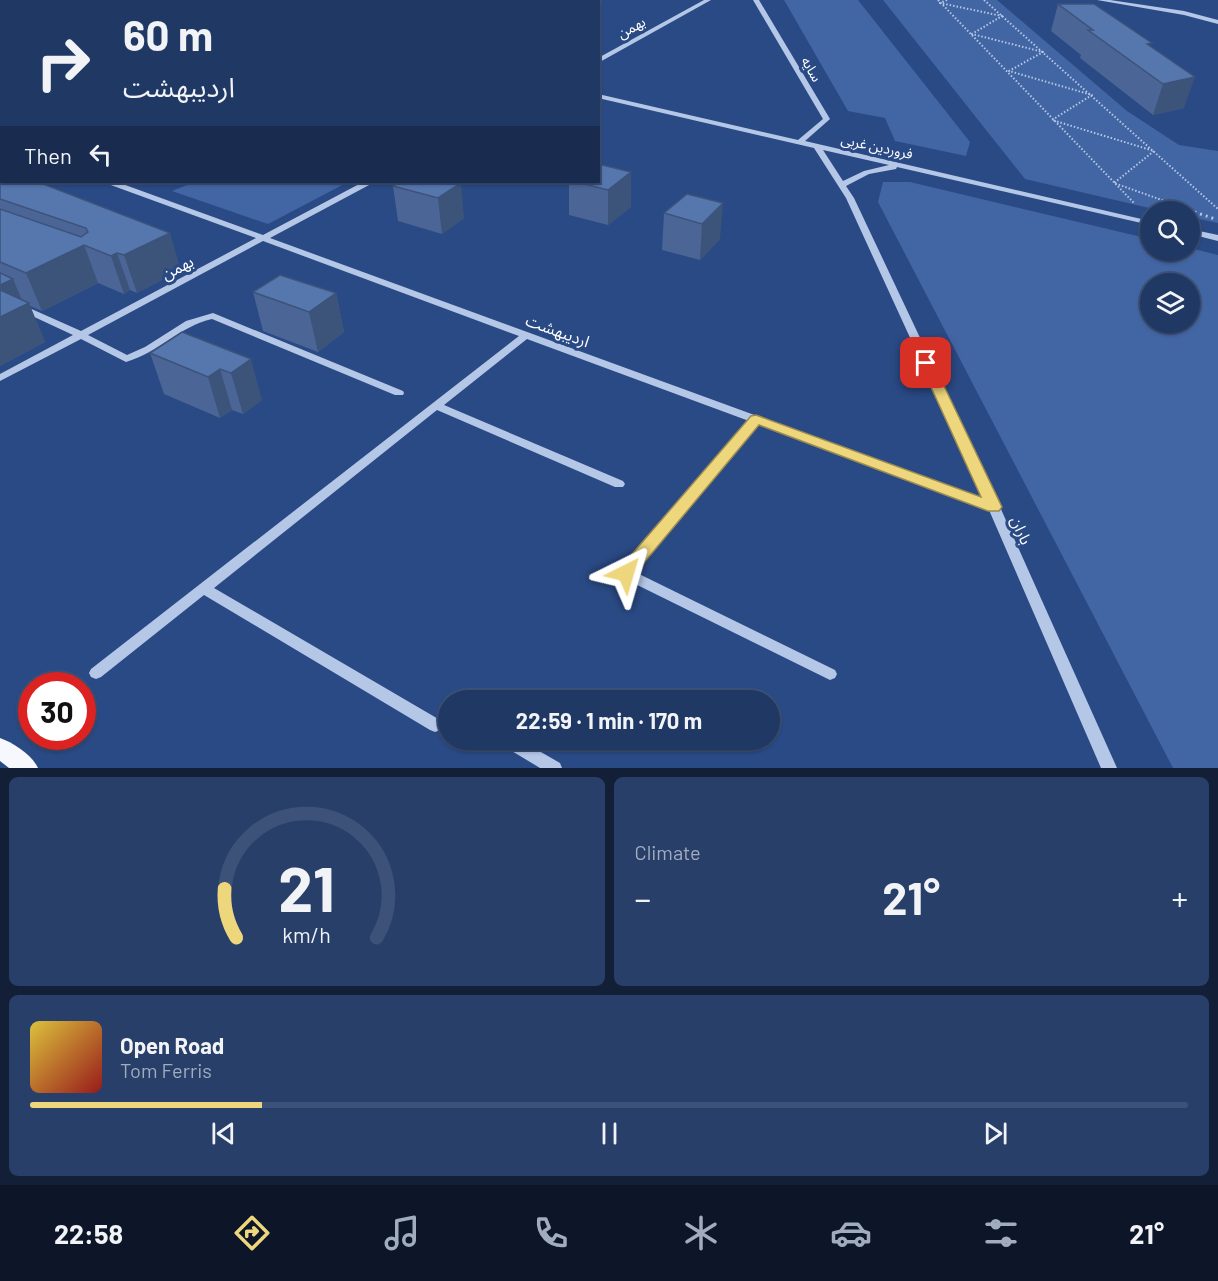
<!DOCTYPE html>
<meta charset="utf-8">
<style>
body{margin:0;font-family:Barlow,"Noto Sans Arabic",sans-serif;background:#283f6a;color:#f1f3f6;height:100vh;display:flex;flex-direction:column;font-size:22px;white-space:nowrap}
*{box-sizing:border-box;margin:0}
p{font-size:20px;color:#a2acbf}
.icon{flex:none;width:33px;height:33px;fill:none;stroke:currentColor;stroke-width:2;stroke-linecap:round;stroke-linejoin:round}
.map{position:relative;height:768px;overflow:hidden}
.sheet{display:flex;flex-direction:column;gap:9px;padding:9px;background:#121f37;flex:1}
.sheet>*{flex:none}
.banner{position:absolute;left:0px;top:0px;width:600px;height:183px;box-shadow:0 2px 4px #0004,0 0 0 2px #3d5278;background:#203864;color:#f1f3f6;overflow:hidden}
.tools{position:absolute;left:1140px;top:201px;display:grid;gap:12px}
.tools a{display:grid;place-items:center;width:60px;height:60px;border-radius:50%;background:#203864;box-shadow:0 2px 4px #0004,0 0 0 2px #3d5278;font-size:30px}
.speed{position:absolute;left:18px;top:672px;display:flex;gap:12px;font-size:30px;font-weight:700;text-align:center}
.speed>*{display:grid;place-content:center;width:78px;height:78px;border-radius:50%;background:#203864;box-shadow:0 2px 4px #0004,0 0 0 2px #3d5278;line-height:1}
.speed .limit{border:9px solid #d22;background:#fff;color:#111}
.pin{position:absolute;display:grid;place-items:center;width:51px;height:51px;color:#fff;margin:-26px;border-radius:12px;box-shadow:0 3px 9px #0006}
.me{position:absolute;width:66px;margin:-33px;rotate:40deg;stroke-linejoin:round;filter:drop-shadow(0 0 4px #0008)}
.turn{display:flex;align-items:center;gap:21px;height:126px;padding:0 24px;font-size:27px}
.turn .icon{width:78px;height:78px;stroke-width:2.5}
.turn b{display:block;font-size:42px;line-height:51px}
.then{display:flex;align-items:center;height:57px;padding:0 24px;background:#0003;gap:12px;font-size:22px}
.big{font-size:45px;font-weight:700;line-height:1.1}
.sheet .widget{flex:1;display:flex;flex-direction:column;justify-content:center;gap:9px;min-width:0;padding:0 21px;border-radius:9px;background:#283f6a}
.sheet .dial{align-items:center;gap:0}
.dial svg{height:156px;overflow:visible;fill:none;stroke:#3d5278;stroke-width:7;stroke-linecap:round;text-anchor:middle}
.dial text{fill:#f1f3f6;stroke:none}
.song{display:flex;align-items:center;gap:18px}
.cover{width:72px;height:72px;border-radius:9px;background:linear-gradient(135deg,hsl(50 70% 55%),hsl(0 70% 35%))}
.played{height:6px;border-radius:3px;background:linear-gradient(90deg,#eed67c 20%,#3d5278 20%)}
.keys{display:flex;justify-content:space-around;direction:ltr}
.heat{display:flex;justify-content:space-between;align-items:center;font-size:33px;direction:ltr}
.sheet .tiles{flex:1;display:grid;gap:9px;grid-template-columns:1fr 1fr}
.widget:last-child{grid-column:span 2}
.trip{position:absolute;left:438px;top:690px;width:342px;height:60px;border-radius:30px;background:#203864;box-shadow:0 2px 4px #0004,0 0 0 2px #3d5278;font-weight:700;line-height:60px;text-align:center}
.dock{display:flex;height:96px;justify-content:space-around;align-items:center;background:#0d1628;color:#a2acbf}
.dock .icon{width:42px;height:42px}
.dock .active{color:#eed67c}
.dock b{font-size:27px;color:#f1f3f6}
.map>svg:first-child{display:block}
.green{fill:#4265a3;fill-rule:evenodd}
.lines{fill:none;stroke-linecap:round;stroke-linejoin:round}
.path-far1{stroke:#b5c7e7;stroke-width:2;stroke-dasharray:1.5 2;stroke-linecap:butt}
.path{stroke:#b5c7e7;stroke-width:3;stroke-dasharray:2 4;stroke-linecap:butt}
.minor{fill:#b5c7e7;fill-rule:evenodd}
.major{fill:#f6f8fe;fill-rule:evenodd}
.wall{fill:#4a6596}
.shaded-wall{fill:#3c537a}
.building{fill:#5676ae;stroke:#3c537a;stroke-width:1.5}
.route{fill:#eed67c;stroke:#9b8b51;stroke-width:1.5}
.labels{text-anchor:middle;dominant-baseline:central;stroke-width:6;stroke-linejoin:round;paint-order:stroke}
.far-street-label{font-size:14px;fill:#fff;stroke:#2a4a85}
.street-label{font-size:16px;fill:#fff;stroke:#2a4a85}
</style>
<div class="map">
<svg width="1218" height="768" viewBox="0 0 1218 768">
<rect width="100%" height="100%" fill="#2a4a85"/>
<path class="green" d="M 784,0 L 858,0 L 970,142 L 966,156 L 895,141 L 885,118 L 848,111 Z
M 883,0 L 997,0 L 1127,111 L 1179,145 L 1218,151 L 1218,223 L 1190,217 L 1190,212 L 1162,211 L 1025,179 Z
M 194,182 L 348,182 L 268,224 L 172,191 Z
M 883,182 L 910,182 L 1150,239 L 1150,250 L 1190,250 L 1190,248 L 1218,255 L 1218,768 L 1173,768 L 878,202 ZM 1150,284 L 1190,284 L 1190,322 L 1150,322 Z"/>
<g class="lines">
<path class="path-far1" d="M 938,0 L 1135,204
M 947,0 L 940,3 L 1002,16 L 972,34 L 1043,52 L 1009,71 L 1092,95 L 1052,120 L 1154,151 L 1114,183 L 1187,209
M 984,0 L 1218,209"/>
<path class="path" d="M 1183,208 L 1215,219"/>
<path class="minor" d="M 24,0 L 32,0 L 21,2 Z
M 120,0 L 127,0 L 117,2 Z
M 250,0 L 257,0 L 247,2 Z
M 704,0 L 711,0 L 598,63 L 598,58 Z
M 753,0 L 759,0 L 830,119 L 805,141 L 1150,221 L 1150,225 L 897,167 L 896,169 L 869,174 L 846,186 L 854,198 L 1000,507 L 1117,768 L 1101,768 L 989,510 L 758,424 L 635,572 L 835,670 L 837,674 L 835,678 L 830,680 L 621,577 L 619,573 L 621,569 L 749,421 L 527,339 L 444,405 L 623,481 L 625,484 L 623,487 L 615,487 L 437,410 L 214,588 L 440,720 L 443,725 L 440,730 L 435,732 L 430,730 L 204,595 L 101,677 L 96,679 L 91,677 L 89,673 L 91,669 L 519,336 L 263,241 L 88,335 L 127,355 L 145,347 L 186,321 L 213,313 L 403,391 L 404,393 L 403,395 L 395,395 L 212,319 C 180,326 158,353 126,362 L 81,339 L 0,381 L 0,374 L 73,335 L 0,301 L 0,295 L 81,331 L 256,238 L 108,184 L 108,182 L 117,182 L 263,235 L 363,182 L 371,182 L 371,184 L 270,238 L 984,499 L 846,198 L 814,148 L 598,98 L 598,94 L 798,140 L 823,119 ZM 823,150 L 889,165 L 864,171 L 843,181 Z
M 1097,0 L 1110,0 L 1184,11 L 1218,20 L 1218,24 L 1184,15 Z
M 0,6 L 2,6 L 0,10 Z
M 0,33 L 2,33 L 2,37 L 0,37 Z
M 0,82 L 2,82 L 2,86 L 0,86 Z
M 0,145 L 2,145 L 2,149 L 0,149 Z
M 1190,229 L 1218,235 L 1218,241 L 1190,234 Z
M 499,740 L 520,740 L 560,763 L 562,768 L 540,768 L 502,745 Z"/>
<path class="major" d="M 0,738 C 14,743 32,755 38,768 L 9,768 L 0,761 Z"/>
</g>
<path class="wall" d="M 1058,4 L 1151,46 L 1184,108 L 1153,115 L 1080,58 L 1081,55 L 1051,31 Z
M 0,167 L 2,182 L 181,270 L 137,293 L 130,290 L 124,294 L 98,283 L 42,311 L 30,306 L 45,342 L 0,366 Z
M 455,182 L 464,218 L 442,234 L 398,221 L 393,186 Z
M 569,182 L 598,182 L 631,207 L 608,225 L 569,215 Z
M 687,194 L 720,239 L 700,260 L 662,250 L 664,213 Z
M 253,292 L 336,293 L 344,332 L 318,352 L 263,331 Z
M 182,332 L 262,400 L 243,414 L 232,410 L 220,418 L 164,394 L 150,353 Z"/>
<path class="shaded-wall" d="M 1195,77 L 1184,108 L 1153,115 L 1163,84 Z
M 2,168 L 2,182 L 0,199 L 0,169 Z
M 631,172 L 631,207 L 608,225 L 608,190 Z
M 461,183 L 464,218 L 442,234 L 438,198 Z
M 723,203 L 720,239 L 700,260 L 702,224 Z
M 170,233 L 181,270 L 137,293 L 124,255 Z
M 84,245 L 98,283 L 42,311 L 26,273 Z
M 117,253 L 130,290 L 124,294 L 111,256 Z
M 13,279 L 24,305 L 29,303 L 45,342 L 0,366 L 0,285 Z
M 336,293 L 344,332 L 318,352 L 309,312 Z
M 251,359 L 262,400 L 243,414 L 231,373 Z
M 220,369 L 232,410 L 220,418 L 208,377 Z"/>
<path class="building" d="M 1058,4 L 1094,4 L 1152,43 L 1147,44 L 1195,77 L 1163,84 L 1088,30 L 1093,30 Z
M 598,164 L 631,172 L 608,190 L 576,182 L 598,182 Z
M 0,178 L 2,178 L 2,182 L 38,182 L 170,233 L 124,255 L 117,253 L 111,256 L 84,245 L 26,273 L 0,262 L 0,209 L 81,237 L 88,232 L 86,228 L 0,199 Z
M 400,182 L 455,182 L 461,183 L 438,198 L 393,186 Z
M 687,194 L 723,203 L 702,224 L 664,213 Z
M 0,273 L 13,279 L 0,285 Z
M 280,275 L 336,293 L 309,312 L 253,292 Z
M 0,290 L 29,303 L 0,317 Z
M 182,332 L 251,359 L 231,373 L 220,369 L 208,377 L 150,353 Z"/>
<path class="route" d="M 926,359 L 933,363 L 1002,507 L 999,511 L 988,511 L 759,425 L 632,577 L 626,579 L 620,577 L 618,573 L 620,568 L 751,416 L 756,415 L 981,497 L 920,363 Z"/>
<g class="labels">
<g class="far-street-label">
<text transform="translate(631 27) rotate(-29)">بهمن</text>
<text transform="translate(812 69) rotate(60)">سایه</text>
<text transform="translate(877 146) rotate(12)">فروردین غربی</text>
</g>
<g class="street-label">
<text transform="translate(177 267) rotate(-28)">بهمن</text>
<text transform="translate(558 330) rotate(20)">اردیبهشت</text>
<text transform="translate(1022 530) rotate(66)">باران</text>
</g>
</g>
</svg>
<div class="tools">
<a><svg class="icon" aria-label="search" viewBox="0 0 24 24"><circle cx="10" cy="10" r="6"/><path d="M15 15l6 6"/></svg></a>
<a><svg class="icon" aria-label="layers" viewBox="0 0 24 24"><path d="M12 4l9 5-9 5-9-5zM3 14l9 5 9-5"/></svg></a>
</div>
<div class="speed"><div class="limit">30</div></div>
<div class="pin" style="left:926px;top:363px;background:#d93025"><svg class="icon" aria-label="arrive" viewBox="0 0 24 24"><path d="M6 21V4h12l-3 4 3 4H6"/></svg></div>
<svg class="me" style="left:626px;top:573px" viewBox="-20 -20 40 40"><path d="M0-17L14 15 0 8-14 15z" fill="#eed67c" stroke="#fff" stroke-width="4"/></svg>
<div class="trip">22:59 · 1 min · 170 m</div>
<div class="banner">
<div class="turn"><svg class="icon" aria-label="right" viewBox="0 0 24 24"><path d="M7 20v-9h11M14 6l5 5-5 5"/></svg><div><b>60 m</b>اردیبهشت</div></div>
<div class="then">Then<svg class="icon" aria-label="left" viewBox="0 0 24 24"><path d="M17 20v-9H6M10 6l-5 5 5 5"/></svg></div>
</div>
</div>
<section class="sheet">
<div class="tiles">
<div class="widget dial"><svg viewBox="0 0 100 80">
<path d="M14 69A42 42 0 1 1 86 69"/>
<path d="M14 69A42 42 0 0 1 8 44" stroke="#eed67c"/>
<text x="50" y="56" font-size="32" font-weight="700">21</text>
<text x="50" y="72" font-size="11">km/h</text>
</svg></div>
<div class="widget"><p>Climate</p>
<div class="heat"><a>−</a><b class="big">21°</b><a>+</a></div>
</div>
<div class="widget">
<div class="song"><i class="cover"></i><div><b>Open Road</b><p>Tom Ferris</p></div></div>
<div class="played"></div>
<div class="keys"><svg class="icon" aria-label="previous" viewBox="0 0 24 24"><path d="M18 5L8 12l10 7zM5 5v14"/></svg><svg class="icon" aria-label="pause" viewBox="0 0 24 24"><path d="M8 5v14M16 5v14"/></svg><svg class="icon" aria-label="next" viewBox="0 0 24 24"><path d="M6 5l10 7-10 7zM19 5v14"/></svg></div>
</div>
</div>
</section>
<nav class="dock">
<b>22:58</b>
<svg class="icon active" aria-label="directions" viewBox="0 0 24 24"><path d="M12 3l9 9-9 9-9-9zM9 14v-3h6M13 9l2 2-2 2"/></svg>
<svg class="icon" aria-label="music" viewBox="0 0 24 24"><path d="M9 18V5l10-2v13"/><circle cx="6" cy="18" r="3"/><circle cx="16" cy="16" r="3"/></svg>
<svg class="icon" aria-label="phone" viewBox="0 0 24 24"><path d="M5 4h4l2 5-3 2q2 4 5 5l2-3 5 2v4C11 20 4 13 5 4z"/></svg>
<svg class="icon" aria-label="climate" viewBox="0 0 24 24"><path d="M12 3v18M4 7l16 10M4 17L20 7"/></svg>
<svg class="icon" aria-label="car" viewBox="0 0 24 24"><path d="M5 17H2v-5l4-1 3-4h7l3 4 3 1v5h-3M9 17h6M6 11h13"/><circle cx="7" cy="17" r="2"/><circle cx="17" cy="17" r="2"/></svg>
<svg class="icon" aria-label="filters" viewBox="0 0 24 24"><path d="M4 7h16M4 17h16"/><circle cx="9" cy="7" r="2"/><circle cx="15" cy="17" r="2"/></svg>
<b>21°</b>
</nav>
